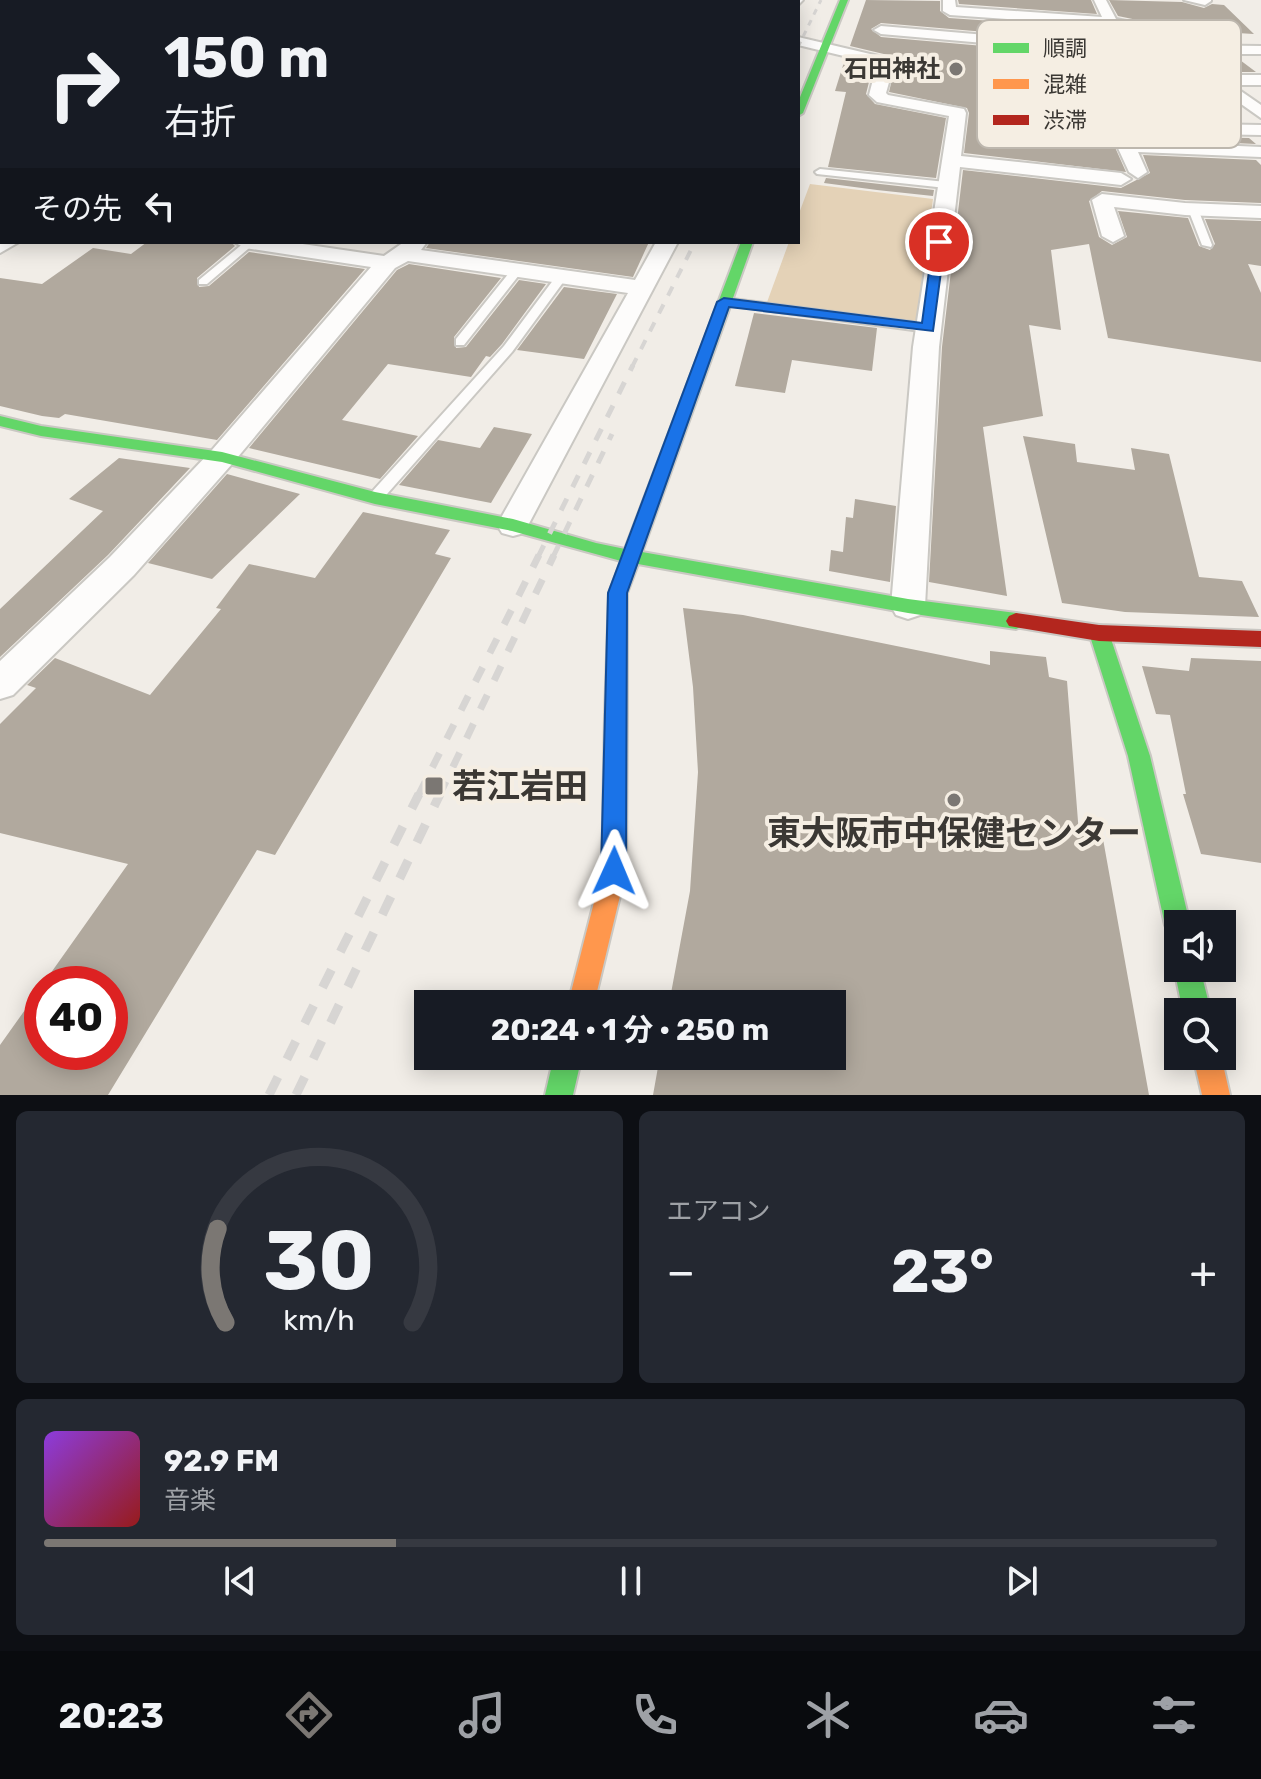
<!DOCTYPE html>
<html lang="ja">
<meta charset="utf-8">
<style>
body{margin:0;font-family:Rubik,"Noto Sans JP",sans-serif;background:#242831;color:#f1f3f6;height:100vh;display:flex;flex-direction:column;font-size:30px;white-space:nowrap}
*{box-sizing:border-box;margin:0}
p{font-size:26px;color:#9ea1a6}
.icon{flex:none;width:44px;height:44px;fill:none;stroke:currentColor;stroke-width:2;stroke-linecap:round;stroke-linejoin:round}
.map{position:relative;height:1095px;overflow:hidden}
.side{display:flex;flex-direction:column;gap:16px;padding:16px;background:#0d0f14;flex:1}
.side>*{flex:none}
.banner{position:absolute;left:0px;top:0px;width:800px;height:244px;box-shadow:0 4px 20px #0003;background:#171b24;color:#f1f3f6;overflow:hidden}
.buttons{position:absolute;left:1164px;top:910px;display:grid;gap:16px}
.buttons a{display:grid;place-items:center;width:72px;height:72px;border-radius:0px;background:#171b24;box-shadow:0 4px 20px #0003;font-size:40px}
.speed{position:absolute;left:24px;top:966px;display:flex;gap:16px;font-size:40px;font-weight:700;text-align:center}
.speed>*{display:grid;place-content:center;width:104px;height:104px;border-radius:50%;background:#171b24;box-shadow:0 4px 20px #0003;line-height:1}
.speed .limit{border:12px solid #d22;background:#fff;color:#111}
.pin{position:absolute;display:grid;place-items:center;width:68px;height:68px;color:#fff;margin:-34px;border:4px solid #fff;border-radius:50%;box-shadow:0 2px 8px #0007}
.me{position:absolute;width:88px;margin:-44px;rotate:1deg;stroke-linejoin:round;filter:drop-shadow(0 0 6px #0008)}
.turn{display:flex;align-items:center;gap:28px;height:168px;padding:0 32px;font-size:36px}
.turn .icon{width:104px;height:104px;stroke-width:2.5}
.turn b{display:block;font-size:56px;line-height:68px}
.then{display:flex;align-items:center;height:76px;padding:0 32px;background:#0003;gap:16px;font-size:30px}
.big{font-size:60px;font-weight:700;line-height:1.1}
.side .tile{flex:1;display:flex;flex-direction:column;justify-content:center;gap:12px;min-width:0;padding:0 28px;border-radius:12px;background:#242831}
.side .dial{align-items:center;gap:0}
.dial svg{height:208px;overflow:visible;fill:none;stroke:#363941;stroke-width:7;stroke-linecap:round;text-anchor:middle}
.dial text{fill:#f1f3f6;stroke:none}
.song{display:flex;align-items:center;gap:24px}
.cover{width:96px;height:96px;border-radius:12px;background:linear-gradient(135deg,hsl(270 70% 55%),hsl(0 70% 35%))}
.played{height:8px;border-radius:4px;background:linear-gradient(90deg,#7b7773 30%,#363941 30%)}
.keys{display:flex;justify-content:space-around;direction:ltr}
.heat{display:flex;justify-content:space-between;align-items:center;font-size:44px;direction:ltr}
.side .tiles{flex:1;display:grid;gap:16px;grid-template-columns:1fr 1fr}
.tile:last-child{grid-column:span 2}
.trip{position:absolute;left:414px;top:990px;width:432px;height:80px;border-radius:0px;background:#171b24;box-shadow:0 4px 20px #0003;font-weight:700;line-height:80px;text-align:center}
.dock{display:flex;height:128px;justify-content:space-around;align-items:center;background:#090b0e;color:#9ea1a6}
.dock .icon{width:56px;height:56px}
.dock .current{color:#7b7773}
.dock b{font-size:36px;color:#f1f3f6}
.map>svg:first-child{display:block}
.green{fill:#e4d2b7}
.building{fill:#b1a99e}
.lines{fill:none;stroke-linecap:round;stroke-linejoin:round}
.lane-casing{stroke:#cac8c3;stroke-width:4}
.street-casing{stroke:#cac8c3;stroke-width:4}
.fast-casing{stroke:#cac8c3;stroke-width:4}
.slow-casing{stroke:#cac8c3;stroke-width:4}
.jam-casing{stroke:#cac8c3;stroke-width:4}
.lane{fill:#fdfcfb;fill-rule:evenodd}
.street{fill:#fdfcfb;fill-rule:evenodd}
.fast{fill:#63d668;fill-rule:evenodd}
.slow{fill:#ff974d;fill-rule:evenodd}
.jam{fill:#b3261e;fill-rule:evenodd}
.rail-far4{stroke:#d7d5d3;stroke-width:3;stroke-dasharray:6 6;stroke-linecap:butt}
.rail-far3{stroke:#d7d5d3;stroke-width:4;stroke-dasharray:10 10;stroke-linecap:butt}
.rail-far2{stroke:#d7d5d3;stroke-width:5;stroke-dasharray:13 13;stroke-linecap:butt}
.rail-far1{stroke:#d7d5d3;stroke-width:7;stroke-dasharray:16 16;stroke-linecap:butt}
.rail{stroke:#d7d5d3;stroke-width:9;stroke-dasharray:20 20;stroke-linecap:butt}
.route{fill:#1a73e8;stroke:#114b97;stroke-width:2}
.poi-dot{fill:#7b7773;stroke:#f5eee3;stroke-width:3}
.labels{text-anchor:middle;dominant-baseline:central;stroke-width:8;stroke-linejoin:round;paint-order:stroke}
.far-poi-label{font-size:24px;font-weight:bold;fill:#3b3834;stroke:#f5eee3;text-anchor:end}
.near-poi-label{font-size:34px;font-weight:bold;fill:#3b3834;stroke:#f5eee3;text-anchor:start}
.key{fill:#f5eee3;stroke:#bdb7ae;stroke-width:2}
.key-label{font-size:22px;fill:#3b3834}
</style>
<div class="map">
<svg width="1261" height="1095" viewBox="0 0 1261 1095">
<rect width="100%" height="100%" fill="#f1ede7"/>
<path class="green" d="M 810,184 L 933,199 L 916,322 L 766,305 L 789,242 L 798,242 L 798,216 Z"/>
<path class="building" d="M 866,0 L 940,1 L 940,11 L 949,18 L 1007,22 L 1009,34 L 881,23 L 871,29 L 881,37 L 1096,56 L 1105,67 L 1046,66 L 1042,71 L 1053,79 L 1138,84 L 1146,81 L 1146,71 L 1131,68 L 1123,59 L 1179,64 L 1240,107 L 1233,107 L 1242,115 L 1224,115 L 1231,121 L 1149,120 L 1043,111 L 1054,104 L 1175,106 L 1186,99 L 1175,90 L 1050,88 L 1015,106 L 994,110 L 992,116 L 1001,123 L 1149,136 L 1249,138 L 1256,144 L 1126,138 L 1114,145 L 1126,172 L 964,153 L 969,113 L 967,108 L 889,92 L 896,63 L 888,55 L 850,46 Z
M 958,0 L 1091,0 L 1097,14 L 959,4 Z
M 1109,0 L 1182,2 L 1204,8 L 1212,4 L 1224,5 L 1254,34 L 1220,32 L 1234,43 L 1183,42 L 1171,27 L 1118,16 Z
M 1199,57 L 1236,57 L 1256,72 L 1220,72 Z
M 845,59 L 873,66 L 866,94 L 875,104 L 946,118 L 936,178 L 828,167 L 846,92 L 835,91 Z
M 1143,155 L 1256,160 L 1261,165 L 1261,203 L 1185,200 L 1102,191 L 1089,201 L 1099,237 L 1112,245 L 1127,237 L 1118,211 L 1188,218 L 1199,246 L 1210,250 L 1215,244 L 1205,219 L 1261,221 L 1261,266 L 1248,264 L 1261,293 L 1261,362 L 1108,338 L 1089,244 L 1051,250 L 1061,330 L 1029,325 L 1043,416 L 983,427 L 1007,596 L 929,582 L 942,347 L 963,170 L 1121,188 L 1150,173 Z
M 826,178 L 934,190 L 933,196 L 877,190 L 824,183 Z
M 147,242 L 231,242 L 235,246 L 197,278 L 199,287 L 209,286 L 249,252 L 365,269 L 217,440 L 65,414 L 59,418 L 42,416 L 0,406 L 0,278 L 42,284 L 93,248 L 131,254 Z
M 430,242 L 649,242 L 633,277 L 426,248 Z
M 409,264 L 501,278 L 454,337 L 456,348 L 466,347 L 519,280 L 546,284 L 502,344 L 490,357 L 486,356 L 471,377 L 388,364 L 342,420 L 418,436 L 380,479 L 249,448 L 397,270 Z
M 564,287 L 617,294 L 584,359 L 517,350 Z
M 754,313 L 877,328 L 872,371 L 792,360 L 785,393 L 735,386 Z
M 494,427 L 532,434 L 491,503 L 399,485 L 438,440 L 480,448 Z
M 1023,436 L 1075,444 L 1077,462 L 1135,470 L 1131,448 L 1169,454 L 1199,577 L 1242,581 L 1259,617 L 1125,612 L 1062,603 Z
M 119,458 L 190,468 L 108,555 L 0,657 L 0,609 L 103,511 L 69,499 Z
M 227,474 L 300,494 L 212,579 L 148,563 Z
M 855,499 L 896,506 L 890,582 L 829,571 L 831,550 L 843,552 L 846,517 L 853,518 Z
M 363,512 L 450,530 L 435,554 L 451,558 L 275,855 L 257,850 L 108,1095 L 0,1095 L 0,1045 L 42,986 L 42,1052 L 110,1052 L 110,984 L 43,984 L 128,864 L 0,833 L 0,724 L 36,688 L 27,685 L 55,658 L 150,695 L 221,609 L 216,608 L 249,564 L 315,578 Z
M 683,608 L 743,615 L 990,665 L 990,651 L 1046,657 L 1049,677 L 1067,681 L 1079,834 L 1103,839 L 1149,1095 L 653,1095 L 660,1056 L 832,1056 L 832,1004 L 669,1004 L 690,891 L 698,772 L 693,687 Z
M 1191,658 L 1261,661 L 1261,863 L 1201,854 L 1183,794 L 1186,794 L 1170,715 L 1156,714 L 1142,666 L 1189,671 Z"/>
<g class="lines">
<defs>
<path id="lane" d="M 155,0 L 158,1 L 159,2 L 152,2 Z
M 1012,12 L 1015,14 L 1021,42 L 1017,44 L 1013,42 L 1009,14 Z
M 0,23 L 2,23 L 0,28 Z
M 820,169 L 946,182 L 951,185 L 946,188 L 817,174 L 815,172 Z
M 1189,207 L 1198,209 L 1212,245 L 1211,247 L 1202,245 L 1188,209 Z
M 245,242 L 255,243 L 207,284 L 199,284 L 199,280 Z
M 513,268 L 523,270 L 464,345 L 456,345 L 456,339 Z
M 557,275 L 567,277 L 512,352 L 380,502 L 370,502 L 367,498 L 370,494 L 504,346 Z
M 724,298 L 928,324 L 934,328 L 928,332 L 720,304 L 718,302 Z"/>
<path id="street" d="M 137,0 L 174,0 L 173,2 Z
M 615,0 L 629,0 L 630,2 L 616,2 Z
M 791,0 L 803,0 L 798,5 L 798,2 Z
M 943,0 L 955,0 L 956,7 L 1102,17 L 1094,0 L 1106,0 L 1116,19 L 1170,30 L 1182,45 L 1261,46 L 1261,54 L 1189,54 L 1219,75 L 1261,75 L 1261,85 L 1232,85 L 1261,105 L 1261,118 L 1180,61 L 1115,55 L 1130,71 L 1144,73 L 1144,79 L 1138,81 L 1053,76 L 1045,71 L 1048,68 L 1112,70 L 1098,53 L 881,34 L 874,30 L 881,26 L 1172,51 L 1160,36 L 1111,26 L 950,15 L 943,11 Z
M 1184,0 L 1211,0 L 1211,1 L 1205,5 Z
M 798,37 L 887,58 L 894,65 L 886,93 L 888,95 L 964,109 L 966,113 L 961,156 L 1121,173 L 1131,179 L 1121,185 L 960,167 L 939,347 L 925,606 L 920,615 L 908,619 L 896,615 L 891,606 L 913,347 L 949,116 L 877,102 L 869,95 L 877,64 L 798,45 Z
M 0,50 L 2,50 L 2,58 L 0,58 Z
M 1050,91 L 1175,93 L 1183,98 L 1175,103 L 1053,101 L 1034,113 L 1149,123 L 1261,125 L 1261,135 L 1149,133 L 1003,120 L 995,115 L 997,111 L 1016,109 Z
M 0,112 L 2,112 L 0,123 Z
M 1126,141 L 1261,147 L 1261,157 L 1138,152 L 1147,172 L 1138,178 L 1129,172 L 1117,146 Z
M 0,194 L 2,194 L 2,206 L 0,206 Z
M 1102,194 L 1185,203 L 1261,206 L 1261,218 L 1185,215 L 1114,207 L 1124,236 L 1113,242 L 1102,236 L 1092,200 Z
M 0,237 L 2,242 L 19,242 L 0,253 Z
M 234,242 L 289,242 L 384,256 L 404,242 L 427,242 L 421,250 L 635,280 L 656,242 L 678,242 L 524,533 L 513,536 L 502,533 L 497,525 L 628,293 L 408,261 L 395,268 L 232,464 L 134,575 L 13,695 L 0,699 L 0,661 L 110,557 L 212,450 L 371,267 L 245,248 Z"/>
<path id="fast" d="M 840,0 L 848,0 L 803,113 L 798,116 L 798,102 Z
M 741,242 L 753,242 L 642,552 L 908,599 L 1016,613 L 1023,616 L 1026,621 L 1023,626 L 1016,629 L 908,613 L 638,564 L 627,593 L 627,716 L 624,723 L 616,725 L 608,723 L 605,716 L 609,593 L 621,561 L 512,531 L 375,504 L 222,462 L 41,436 L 0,426 L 0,416 L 41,426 L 222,452 L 375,492 L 513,519 L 596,543 L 625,549 Z
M 1099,625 L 1106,627 L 1109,633 L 1150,756 L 1190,924 L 1178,924 L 1178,938 L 1169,934 L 1165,925 L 1128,756 L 1089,633 L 1092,627 Z
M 1178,959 L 1178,968 L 1200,968 L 1211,1012 L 1183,1012 L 1174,968 Z
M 554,1056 L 582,1056 L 573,1095 L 545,1095 Z"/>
<path id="slow" d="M 616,707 L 624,709 L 627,716 L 626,871 L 594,1004 L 568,1004 L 602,871 L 605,716 L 608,709 Z
M 1193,1056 L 1221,1056 L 1230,1095 L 1202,1095 Z"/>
<path id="jam" d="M 1016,613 L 1099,625 L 1261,631 L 1261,647 L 1099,641 L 1009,626 L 1006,621 L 1009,616 Z"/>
</defs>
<use href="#lane" class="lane-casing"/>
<use href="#street" class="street-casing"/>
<use href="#fast" class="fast-casing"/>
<use href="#slow" class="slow-casing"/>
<use href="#jam" class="jam-casing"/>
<use href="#lane" class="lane"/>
<use href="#street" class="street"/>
<use href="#fast" class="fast"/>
<use href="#slow" class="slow"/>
<use href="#jam" class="jam"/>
<path class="rail-far4" d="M 798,47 L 821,0"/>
<path class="rail-far3" d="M 632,367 L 695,242"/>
<path class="rail-far2" d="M 538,557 L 633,365
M 553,557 L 612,434"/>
<path class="rail-far1" d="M 418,796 L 539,555
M 439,796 L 554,555"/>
<path class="rail" d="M 269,1095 L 419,794
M 296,1095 L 440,794"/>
</g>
<path class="route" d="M 939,239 L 945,242 L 933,331 L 729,307 L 627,593 L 626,871 L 622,880 L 614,883 L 605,880 L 601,871 L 608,593 L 717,302 L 724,298 L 922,323 L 933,242 Z"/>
<g class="poi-dot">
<circle cx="956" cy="69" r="8"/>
<rect x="424" y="776" width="20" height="20" rx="4"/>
<circle cx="954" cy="800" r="8"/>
</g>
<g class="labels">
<g class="far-poi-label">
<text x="940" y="69">石田神社</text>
</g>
<g class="near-poi-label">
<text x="452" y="786">若江岩田</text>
<text x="954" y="833" text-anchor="middle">東大阪市中保健センター</text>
</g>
</g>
<rect x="977" y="20" width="264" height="128" rx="12" class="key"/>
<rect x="993" y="43" width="36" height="10" fill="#63d668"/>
<rect x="993" y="79" width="36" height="10" fill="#ff974d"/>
<rect x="993" y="115" width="36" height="10" fill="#b3261e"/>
<g class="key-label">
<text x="1043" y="56">順調</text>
<text x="1043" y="92">混雑</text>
<text x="1043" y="128">渋滞</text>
</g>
</svg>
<div class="buttons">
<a><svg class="icon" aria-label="sound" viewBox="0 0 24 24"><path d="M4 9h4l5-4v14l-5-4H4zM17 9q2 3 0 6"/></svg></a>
<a><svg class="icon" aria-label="search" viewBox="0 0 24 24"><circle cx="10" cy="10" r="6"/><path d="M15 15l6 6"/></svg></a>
</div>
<div class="speed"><div class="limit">40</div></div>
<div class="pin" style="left:939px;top:242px;background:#d93025"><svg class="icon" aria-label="arrive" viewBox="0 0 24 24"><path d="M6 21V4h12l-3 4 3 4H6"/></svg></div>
<svg class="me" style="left:614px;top:871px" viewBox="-20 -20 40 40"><path d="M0-17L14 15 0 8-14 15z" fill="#1a73e8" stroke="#fff" stroke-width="4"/></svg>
<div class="trip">20:24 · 1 分 · 250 m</div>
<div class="banner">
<div class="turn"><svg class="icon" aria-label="right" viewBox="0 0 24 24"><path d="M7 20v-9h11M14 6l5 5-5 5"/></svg><div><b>150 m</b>右折</div></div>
<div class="then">その先<svg class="icon" aria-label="left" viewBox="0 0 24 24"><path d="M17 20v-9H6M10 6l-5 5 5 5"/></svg></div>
</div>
</div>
<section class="side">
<div class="tiles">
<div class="tile dial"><svg viewBox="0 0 100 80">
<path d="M14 69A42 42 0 1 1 86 69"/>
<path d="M14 69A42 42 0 0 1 11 33" stroke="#7b7773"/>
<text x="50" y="56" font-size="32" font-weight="700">30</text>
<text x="50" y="72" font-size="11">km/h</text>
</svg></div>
<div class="tile"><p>エアコン</p>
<div class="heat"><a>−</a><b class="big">23°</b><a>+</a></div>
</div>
<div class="tile">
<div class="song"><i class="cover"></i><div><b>92.9 FM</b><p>音楽</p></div></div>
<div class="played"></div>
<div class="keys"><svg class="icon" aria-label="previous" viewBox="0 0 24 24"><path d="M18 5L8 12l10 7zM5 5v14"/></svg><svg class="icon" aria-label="pause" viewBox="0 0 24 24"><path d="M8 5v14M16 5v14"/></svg><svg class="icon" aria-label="next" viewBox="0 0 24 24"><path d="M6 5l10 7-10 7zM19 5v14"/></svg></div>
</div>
</div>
</section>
<nav class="dock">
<b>20:23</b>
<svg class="icon current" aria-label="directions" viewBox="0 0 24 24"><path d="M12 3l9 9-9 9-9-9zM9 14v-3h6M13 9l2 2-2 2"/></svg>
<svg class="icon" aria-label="music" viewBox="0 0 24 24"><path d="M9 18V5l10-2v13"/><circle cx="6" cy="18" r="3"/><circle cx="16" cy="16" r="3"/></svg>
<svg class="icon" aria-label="phone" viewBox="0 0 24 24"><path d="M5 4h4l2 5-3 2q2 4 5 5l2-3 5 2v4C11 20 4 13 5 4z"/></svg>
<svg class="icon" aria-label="climate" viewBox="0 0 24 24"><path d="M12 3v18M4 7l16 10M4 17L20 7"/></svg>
<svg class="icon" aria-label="car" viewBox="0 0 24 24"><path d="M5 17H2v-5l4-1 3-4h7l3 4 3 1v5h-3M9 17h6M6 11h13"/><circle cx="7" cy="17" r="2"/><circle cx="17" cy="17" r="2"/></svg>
<svg class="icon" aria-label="filters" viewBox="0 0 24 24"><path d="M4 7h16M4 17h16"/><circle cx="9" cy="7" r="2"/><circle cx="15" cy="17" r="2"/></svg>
</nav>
